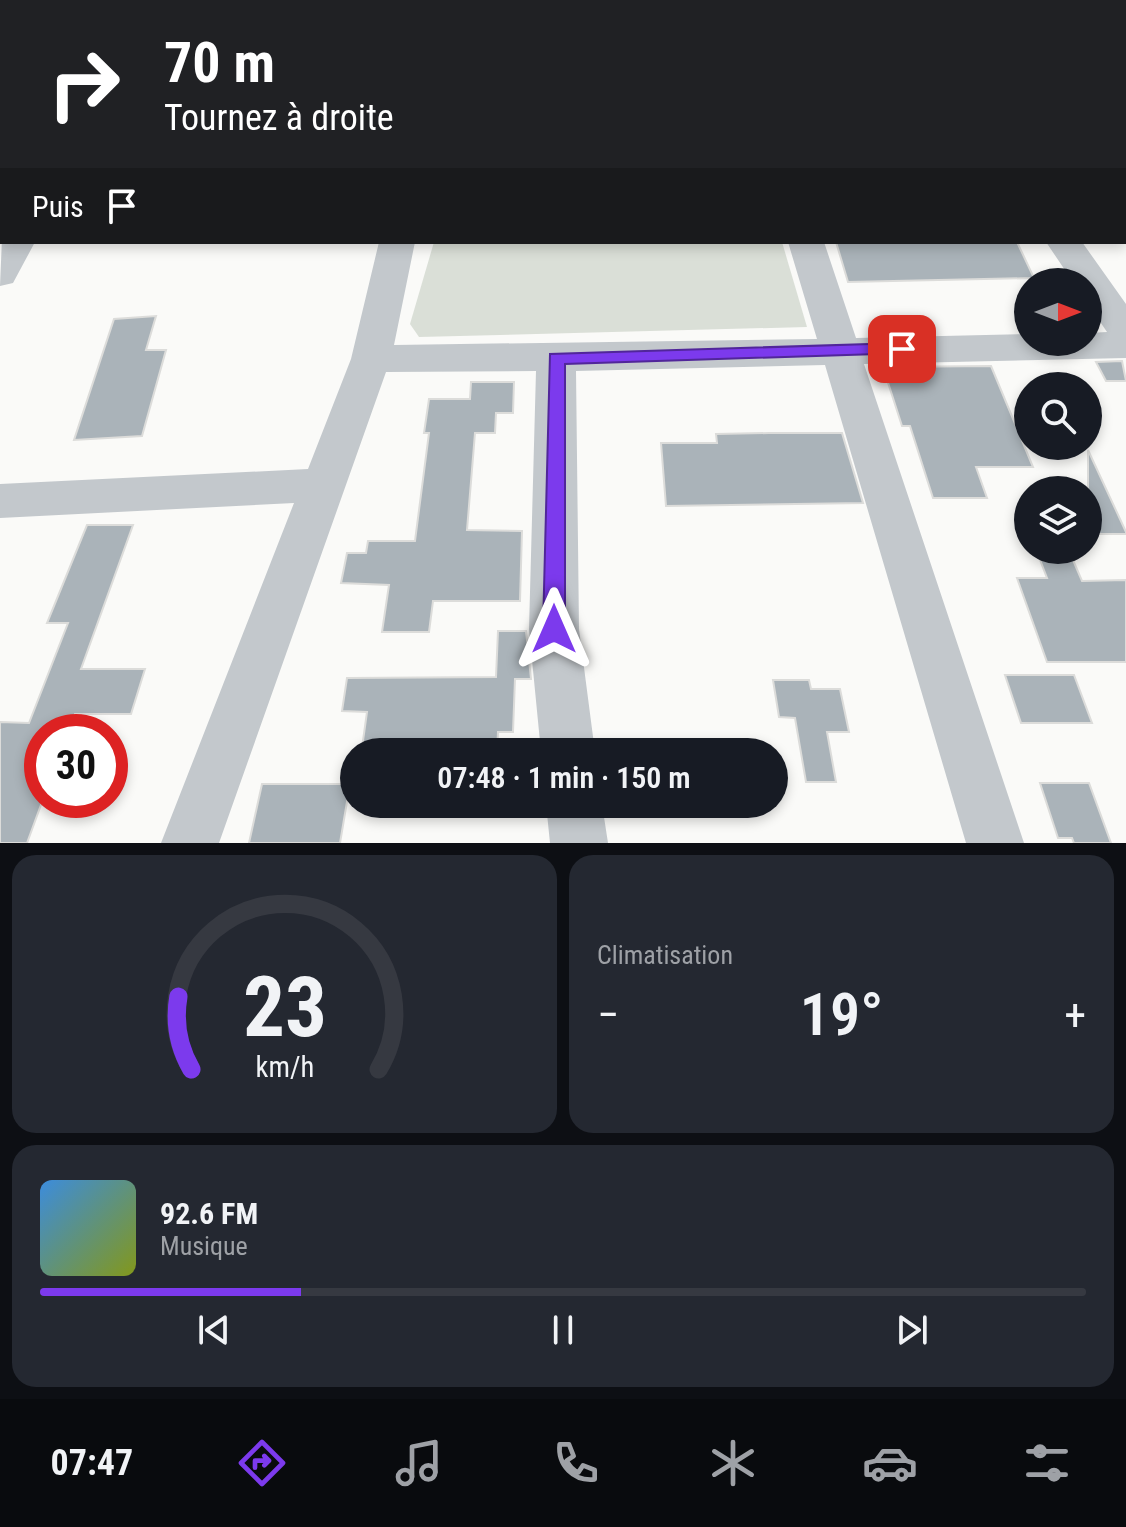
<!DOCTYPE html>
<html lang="fr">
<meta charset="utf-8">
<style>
body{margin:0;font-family:"Roboto Condensed",sans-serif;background:#242831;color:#f1f3f6;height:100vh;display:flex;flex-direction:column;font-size:30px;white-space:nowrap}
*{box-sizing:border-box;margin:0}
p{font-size:26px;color:#9ea1a6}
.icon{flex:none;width:44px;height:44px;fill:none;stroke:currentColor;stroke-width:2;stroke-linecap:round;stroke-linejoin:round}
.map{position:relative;height:843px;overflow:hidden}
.side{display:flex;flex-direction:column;gap:12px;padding:12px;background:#0d0f14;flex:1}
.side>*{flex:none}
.banner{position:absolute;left:0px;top:0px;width:1126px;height:244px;box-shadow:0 4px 12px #0003;background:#202124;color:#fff;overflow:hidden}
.needle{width:52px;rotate:90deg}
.buttons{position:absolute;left:1014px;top:268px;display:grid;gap:16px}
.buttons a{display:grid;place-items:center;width:88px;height:88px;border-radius:50%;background:#171b24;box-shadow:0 4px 12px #0003;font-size:40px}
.speed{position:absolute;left:24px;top:714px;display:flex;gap:16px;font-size:40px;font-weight:700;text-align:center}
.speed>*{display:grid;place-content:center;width:104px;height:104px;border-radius:50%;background:#171b24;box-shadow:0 4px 12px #0003;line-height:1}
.speed .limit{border:12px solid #d22;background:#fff;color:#111}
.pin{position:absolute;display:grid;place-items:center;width:68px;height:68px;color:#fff;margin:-34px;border-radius:16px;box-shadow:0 4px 12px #0006}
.me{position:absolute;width:88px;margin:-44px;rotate:0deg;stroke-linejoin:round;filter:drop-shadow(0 0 6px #0008)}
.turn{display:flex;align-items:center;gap:28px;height:168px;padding:0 32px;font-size:36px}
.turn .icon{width:104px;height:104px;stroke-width:2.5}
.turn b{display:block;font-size:56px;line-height:68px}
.then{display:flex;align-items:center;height:76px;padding:0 32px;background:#0003;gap:16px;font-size:30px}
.big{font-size:60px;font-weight:600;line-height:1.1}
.side .widget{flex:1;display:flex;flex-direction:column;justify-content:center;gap:12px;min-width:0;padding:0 28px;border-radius:24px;background:#242831}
.side .dial{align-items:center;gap:0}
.dial svg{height:208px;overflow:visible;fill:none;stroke:#363941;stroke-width:7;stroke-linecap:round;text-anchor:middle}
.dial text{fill:#f1f3f6;stroke:none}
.song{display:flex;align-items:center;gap:24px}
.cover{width:96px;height:96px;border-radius:12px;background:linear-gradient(135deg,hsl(210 70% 55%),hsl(70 70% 35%))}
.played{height:8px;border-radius:4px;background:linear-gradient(90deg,#7c3aed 25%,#363941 25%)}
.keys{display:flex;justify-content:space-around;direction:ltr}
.heat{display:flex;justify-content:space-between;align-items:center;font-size:44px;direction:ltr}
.side .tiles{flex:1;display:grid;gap:12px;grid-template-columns:1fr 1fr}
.widget:last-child{grid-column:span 2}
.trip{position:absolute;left:340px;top:738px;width:448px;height:80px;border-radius:40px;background:#171b24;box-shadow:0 4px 12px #0003;font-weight:600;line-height:80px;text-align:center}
.menu{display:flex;height:128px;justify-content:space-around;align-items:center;background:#090b0e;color:#9ea1a6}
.menu .icon{width:56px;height:56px}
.menu .current{color:#7c3aed}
.menu b{font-size:36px;color:#f1f3f6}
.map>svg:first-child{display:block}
.green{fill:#dadfd7}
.building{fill:#aab3b9;stroke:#dcdcda;stroke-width:2}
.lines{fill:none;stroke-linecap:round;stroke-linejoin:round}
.minor{fill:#c3c8cc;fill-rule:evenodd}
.route{fill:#7c3aed;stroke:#51269a;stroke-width:2}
</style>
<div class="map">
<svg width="1126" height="843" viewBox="0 0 1126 843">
<rect width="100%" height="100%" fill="#fafaf8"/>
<path class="green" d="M 434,242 L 782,242 L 807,327 L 419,337 L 410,324 Z"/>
<path class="building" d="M 836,242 L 1017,242 L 1034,278 L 848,282 Z
M 156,316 L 146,350 L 166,350 L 142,436 L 74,440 L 114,319 Z
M 1122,361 L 1126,381 L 1106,381 L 1096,362 Z
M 991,366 L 1033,467 L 976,467 L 987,498 L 933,498 L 910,426 L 902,426 L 883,367 Z
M 471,382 L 514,382 L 513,413 L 496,413 L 495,433 L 475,433 L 467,530 L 522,531 L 520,601 L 433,601 L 429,632 L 382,632 L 389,585 L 341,583 L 347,553 L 366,553 L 368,541 L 415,541 L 429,433 L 424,433 L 429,399 L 470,399 Z
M 769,433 L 842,433 L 863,503 L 666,506 L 661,443 L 717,443 L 716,434 Z
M 1088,450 L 1126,532 L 1126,534 L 1088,534 Z
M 87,525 L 133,525 L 81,669 L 145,669 L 131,714 L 75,714 L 68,732 L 42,732 L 42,802 L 27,843 L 0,843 L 0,722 L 29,723 L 68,623 L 47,623 Z
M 1037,552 L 1070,553 L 1082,581 L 1126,580 L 1126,662 L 1047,662 L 1017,578 L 1047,578 Z
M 498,631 L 526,631 L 531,679 L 515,679 L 513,732 L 498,732 L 497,752 L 466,752 L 466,748 L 362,748 L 367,712 L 342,711 L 347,678 L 496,677 Z
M 1005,675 L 1074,675 L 1092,723 L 1021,723 Z
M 773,680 L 809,680 L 811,689 L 840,689 L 849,732 L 827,732 L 836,782 L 806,782 L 795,718 L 779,717 Z
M 1040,783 L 1089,783 L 1111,843 L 1074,843 L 1072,838 L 1058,838 Z
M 262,784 L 350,784 L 340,843 L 249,843 Z"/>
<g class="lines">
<path class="minor" d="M 440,0 L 466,0 L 466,2 L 440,2 Z
M 903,0 L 929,0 L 930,2 L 904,2 Z
M 1124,71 L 1126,71 L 1126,89 L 1124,89 Z
M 2,238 L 2,242 L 35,242 L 13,283 L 0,286 Z
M 379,242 L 415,242 L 394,345 L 817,339 L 788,242 L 824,242 L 856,338 L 1028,334 L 1028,342 L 1088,342 L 1088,333 L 1107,332 L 1088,304 L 1088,282 L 1073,282 L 1046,242 L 1082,242 L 1126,304 L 1126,358 L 864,364 L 1024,843 L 966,843 L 825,365 L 576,371 L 579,629 L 595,752 L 541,752 L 529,629 L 536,371 L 386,372 L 219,843 L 161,843 L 294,503 L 0,518 L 0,484 L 308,469 L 351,359 Z
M 546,804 L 602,804 L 608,843 L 550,843 Z"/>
</g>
<path class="route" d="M 902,343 L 908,345 L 908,353 L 565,364 L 565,629 L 561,636 L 546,636 L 543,629 L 550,354 Z"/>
</svg>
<div class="buttons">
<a><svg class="needle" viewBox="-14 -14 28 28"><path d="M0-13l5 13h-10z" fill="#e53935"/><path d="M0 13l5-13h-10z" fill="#9ea1a6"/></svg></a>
<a><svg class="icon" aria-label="search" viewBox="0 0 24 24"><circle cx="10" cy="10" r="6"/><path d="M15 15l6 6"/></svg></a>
<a><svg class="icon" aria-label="layers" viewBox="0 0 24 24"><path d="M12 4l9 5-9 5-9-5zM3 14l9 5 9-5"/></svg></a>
</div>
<div class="speed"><div class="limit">30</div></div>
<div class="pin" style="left:902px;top:349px;background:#d93025"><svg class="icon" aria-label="arrive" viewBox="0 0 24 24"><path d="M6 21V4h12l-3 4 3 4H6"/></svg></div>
<svg class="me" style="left:554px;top:629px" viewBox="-20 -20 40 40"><path d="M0-17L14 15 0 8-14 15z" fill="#7c3aed" stroke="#fff" stroke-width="4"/></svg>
<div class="trip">07:48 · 1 min · 150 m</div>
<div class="banner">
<div class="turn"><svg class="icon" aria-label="right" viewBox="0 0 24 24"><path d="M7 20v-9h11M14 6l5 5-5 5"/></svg><div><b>70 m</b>Tournez à droite</div></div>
<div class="then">Puis<svg class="icon" aria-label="arrive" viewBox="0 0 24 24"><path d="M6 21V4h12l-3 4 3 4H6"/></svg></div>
</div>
</div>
<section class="side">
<div class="tiles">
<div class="widget dial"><svg viewBox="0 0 100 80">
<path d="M14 69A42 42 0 1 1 86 69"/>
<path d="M14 69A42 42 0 0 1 9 41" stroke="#7c3aed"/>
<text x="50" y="56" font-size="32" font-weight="700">23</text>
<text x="50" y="72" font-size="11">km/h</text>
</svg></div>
<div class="widget"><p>Climatisation</p>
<div class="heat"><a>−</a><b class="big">19°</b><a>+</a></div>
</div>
<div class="widget">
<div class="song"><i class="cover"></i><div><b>92.6 FM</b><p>Musique</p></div></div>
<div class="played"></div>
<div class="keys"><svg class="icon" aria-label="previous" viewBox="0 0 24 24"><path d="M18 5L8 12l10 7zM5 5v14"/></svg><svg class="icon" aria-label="pause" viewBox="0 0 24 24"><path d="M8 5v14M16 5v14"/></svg><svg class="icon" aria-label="next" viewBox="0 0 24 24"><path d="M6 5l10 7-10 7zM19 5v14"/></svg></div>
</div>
</div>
</section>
<nav class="menu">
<b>07:47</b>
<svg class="icon current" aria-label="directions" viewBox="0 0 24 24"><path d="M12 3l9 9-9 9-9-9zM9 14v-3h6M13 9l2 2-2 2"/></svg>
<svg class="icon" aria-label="music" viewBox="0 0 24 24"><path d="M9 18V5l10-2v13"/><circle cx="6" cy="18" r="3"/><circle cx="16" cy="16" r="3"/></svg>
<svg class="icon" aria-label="phone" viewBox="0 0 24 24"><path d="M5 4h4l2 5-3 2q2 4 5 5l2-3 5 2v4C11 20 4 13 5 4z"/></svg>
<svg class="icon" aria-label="climate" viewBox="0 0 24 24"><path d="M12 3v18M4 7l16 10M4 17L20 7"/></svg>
<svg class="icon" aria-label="car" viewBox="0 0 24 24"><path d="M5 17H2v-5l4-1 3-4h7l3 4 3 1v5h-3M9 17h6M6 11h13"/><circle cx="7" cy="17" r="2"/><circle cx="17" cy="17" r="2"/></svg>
<svg class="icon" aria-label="filters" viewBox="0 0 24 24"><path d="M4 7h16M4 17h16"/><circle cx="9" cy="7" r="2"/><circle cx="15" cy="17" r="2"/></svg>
</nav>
